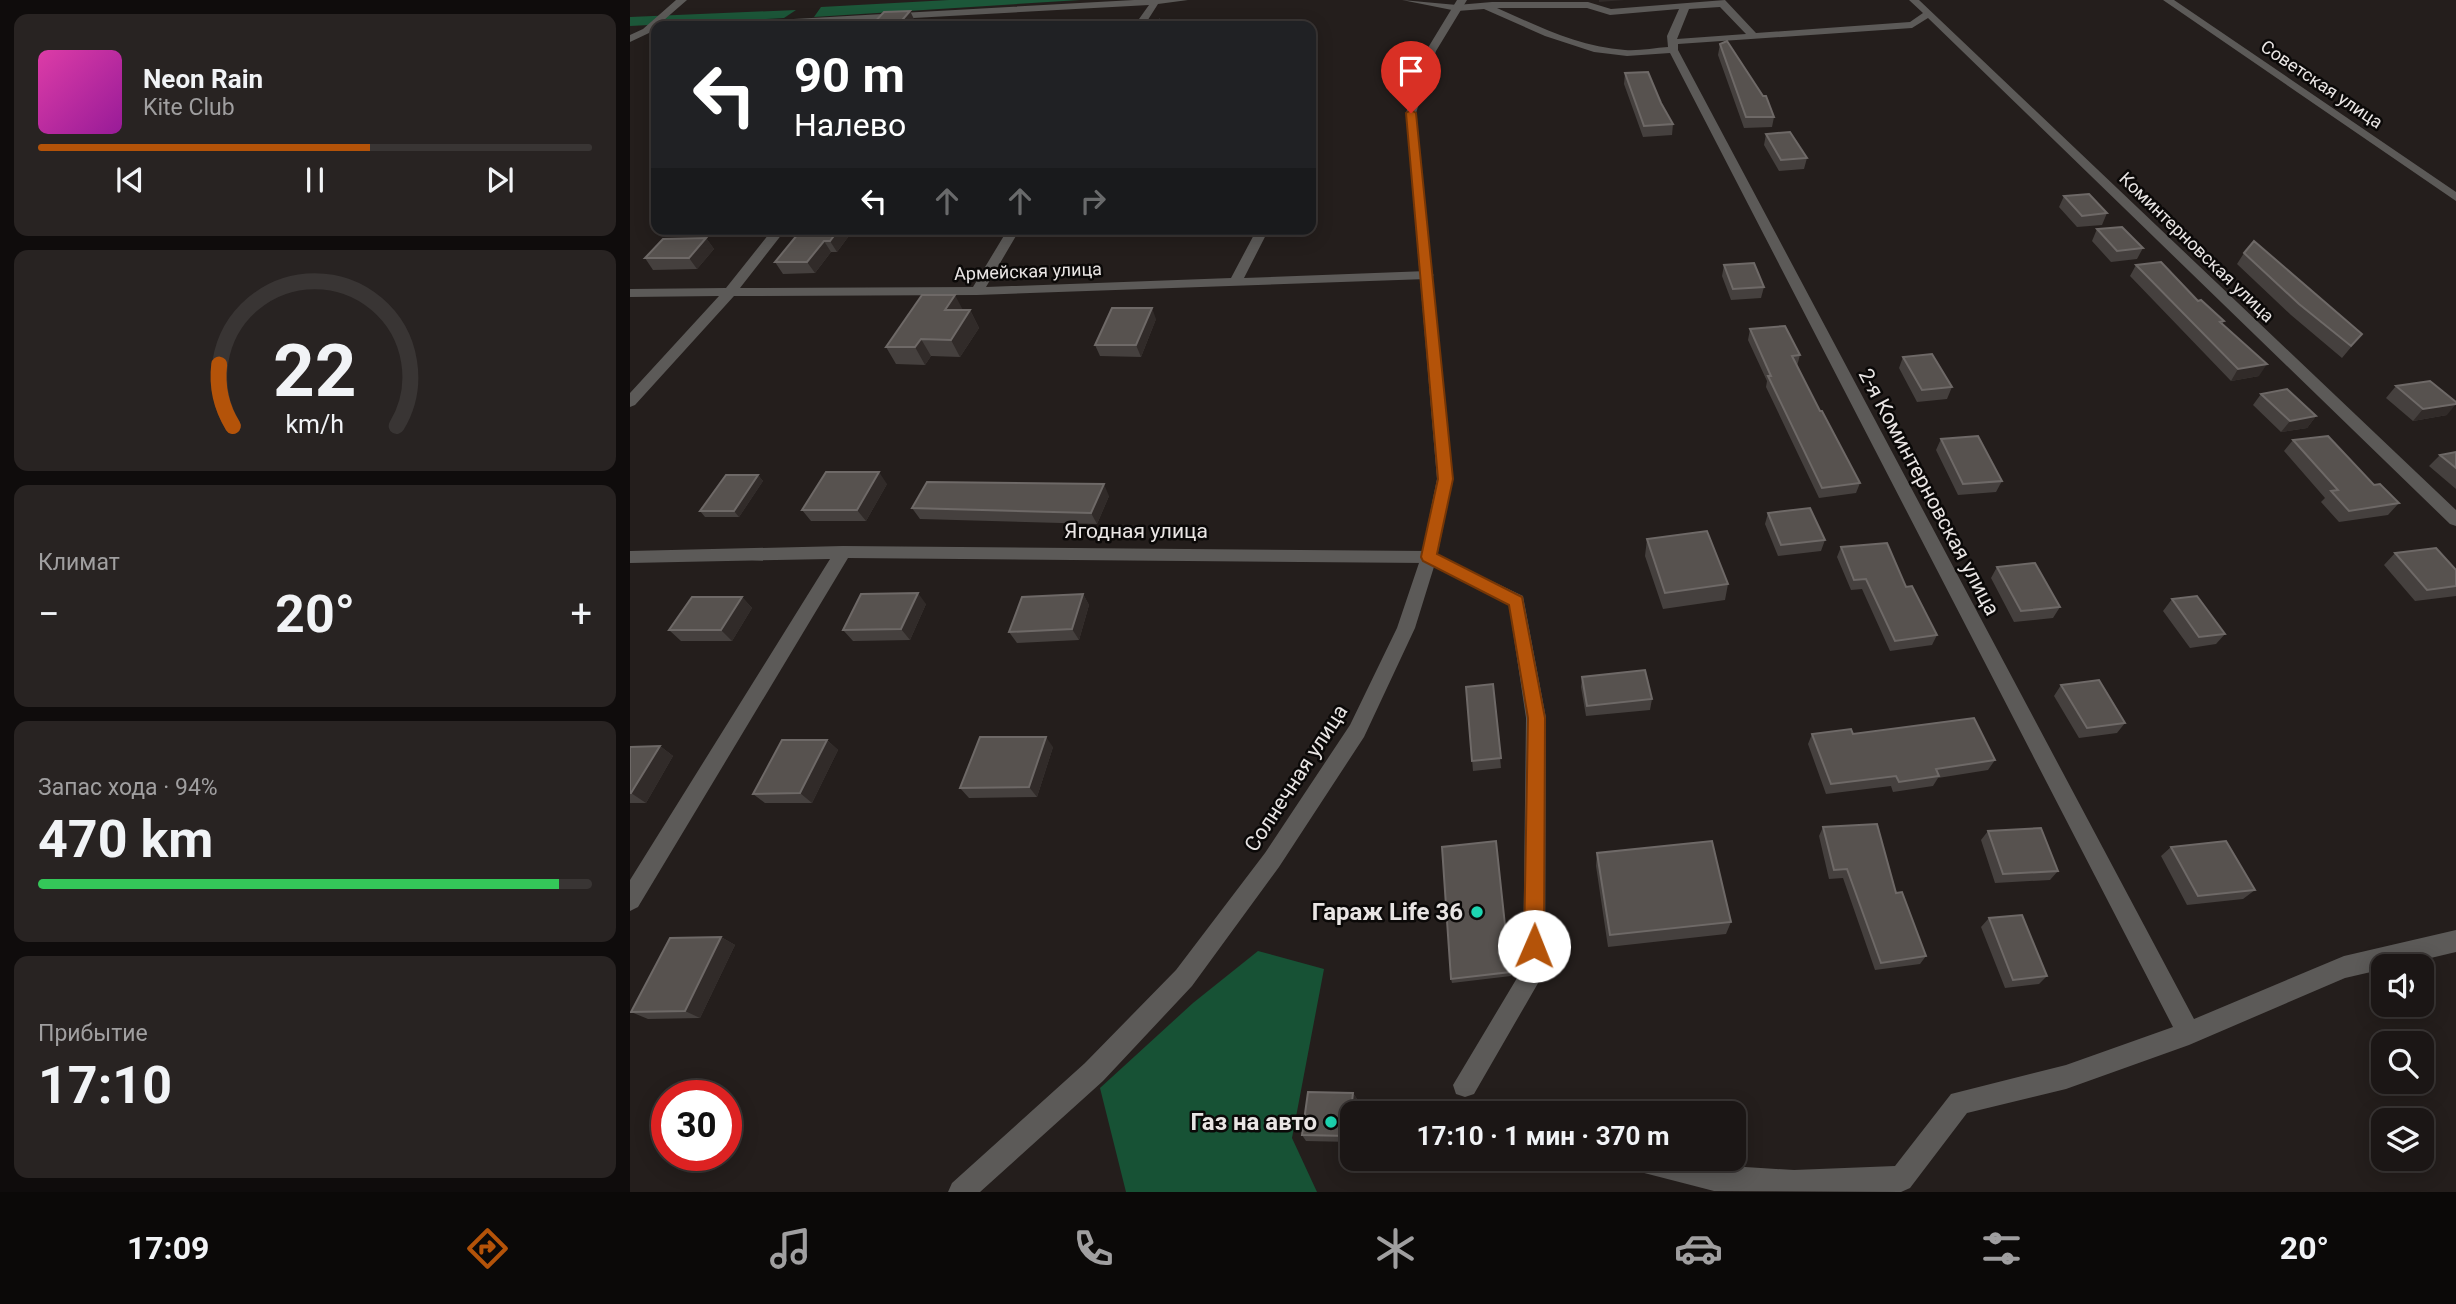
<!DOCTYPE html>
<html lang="ru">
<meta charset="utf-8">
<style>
body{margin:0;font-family:Roboto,sans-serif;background:#282322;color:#f1f3f6;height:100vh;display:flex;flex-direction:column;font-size:26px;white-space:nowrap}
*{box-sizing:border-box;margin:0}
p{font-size:23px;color:#a09fa0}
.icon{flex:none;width:38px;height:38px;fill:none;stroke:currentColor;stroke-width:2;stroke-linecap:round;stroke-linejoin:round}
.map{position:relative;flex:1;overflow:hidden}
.drawer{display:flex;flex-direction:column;gap:14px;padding:14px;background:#0f0c0c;width:630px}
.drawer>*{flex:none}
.guide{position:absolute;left:21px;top:21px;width:665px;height:214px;border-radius:14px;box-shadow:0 4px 18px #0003,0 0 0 2px #393534;background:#202124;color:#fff;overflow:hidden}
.buttons{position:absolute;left:1741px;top:954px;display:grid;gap:14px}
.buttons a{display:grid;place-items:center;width:63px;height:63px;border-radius:14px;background:#1b1615;box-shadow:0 4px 18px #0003,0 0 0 2px #393534;font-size:35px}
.speed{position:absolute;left:21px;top:1080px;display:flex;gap:14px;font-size:35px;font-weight:700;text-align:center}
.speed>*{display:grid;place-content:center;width:91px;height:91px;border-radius:50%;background:#1b1615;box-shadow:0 4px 18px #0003,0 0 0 2px #393534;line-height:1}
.speed .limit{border:10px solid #d22;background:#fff;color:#111}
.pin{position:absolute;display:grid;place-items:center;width:60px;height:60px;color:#fff;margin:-72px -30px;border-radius:50% 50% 50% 0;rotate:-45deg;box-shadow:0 0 7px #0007}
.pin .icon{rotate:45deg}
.me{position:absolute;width:77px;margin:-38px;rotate:1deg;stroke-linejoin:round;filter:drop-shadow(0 0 5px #0008)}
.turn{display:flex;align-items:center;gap:24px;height:147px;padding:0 28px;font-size:32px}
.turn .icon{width:91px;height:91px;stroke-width:2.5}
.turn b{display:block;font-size:49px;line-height:60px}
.lanes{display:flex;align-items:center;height:66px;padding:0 28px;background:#0003;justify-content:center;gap:35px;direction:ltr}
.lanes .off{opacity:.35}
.big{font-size:52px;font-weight:700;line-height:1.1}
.drawer .tile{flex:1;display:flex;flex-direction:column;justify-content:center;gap:10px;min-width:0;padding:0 24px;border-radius:14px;background:#282322}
.drawer .dial{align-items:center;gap:0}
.dial svg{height:182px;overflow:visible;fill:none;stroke:#393534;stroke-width:7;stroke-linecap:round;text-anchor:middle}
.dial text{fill:#f1f3f6;stroke:none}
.song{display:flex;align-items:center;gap:21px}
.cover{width:84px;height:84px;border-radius:10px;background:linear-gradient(135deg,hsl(320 70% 55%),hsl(300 70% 35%))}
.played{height:7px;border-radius:4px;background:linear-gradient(90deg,#b45309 60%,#393534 60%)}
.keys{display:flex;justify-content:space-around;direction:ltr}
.heat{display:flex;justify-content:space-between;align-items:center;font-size:38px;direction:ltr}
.charge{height:10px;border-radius:5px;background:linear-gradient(90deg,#34c759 94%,#393534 0)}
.trip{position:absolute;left:710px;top:1101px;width:406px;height:70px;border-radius:14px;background:#1b1615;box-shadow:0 4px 18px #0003,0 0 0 2px #393534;font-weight:700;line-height:70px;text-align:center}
.tab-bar{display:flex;height:112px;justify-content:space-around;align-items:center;background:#0b0908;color:#a09fa0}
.tab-bar .icon{width:49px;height:49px}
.tab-bar .selected{color:#b45309}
.tab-bar b{font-size:32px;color:#f1f3f6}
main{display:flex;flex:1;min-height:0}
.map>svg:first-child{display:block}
.green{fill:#175235}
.forest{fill:#1c5739}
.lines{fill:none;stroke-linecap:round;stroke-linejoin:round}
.minor{fill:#5c5a58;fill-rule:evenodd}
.tertiary{fill:#5c5a58;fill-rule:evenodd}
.wall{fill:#45403e}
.shaded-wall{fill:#312b29}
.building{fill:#57524f;stroke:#6e6967;stroke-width:2}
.route{fill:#b45309;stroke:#753606;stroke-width:2}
.poi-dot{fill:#1dd5b1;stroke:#0b0908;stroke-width:2.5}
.labels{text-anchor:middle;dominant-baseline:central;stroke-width:5;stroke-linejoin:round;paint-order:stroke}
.far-street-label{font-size:18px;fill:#e9e5e4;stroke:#0b0908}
.street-label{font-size:21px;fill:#e9e5e4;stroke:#0b0908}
.near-poi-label{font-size:24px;font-weight:bold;fill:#e9e5e4;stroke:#0b0908;text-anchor:end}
</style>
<main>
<section class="drawer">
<div class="tile">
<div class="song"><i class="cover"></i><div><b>Neon Rain</b><p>Kite Club</p></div></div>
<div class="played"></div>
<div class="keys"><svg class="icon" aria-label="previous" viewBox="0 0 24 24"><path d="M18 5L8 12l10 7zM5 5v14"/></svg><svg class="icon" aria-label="pause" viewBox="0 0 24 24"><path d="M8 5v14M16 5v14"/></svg><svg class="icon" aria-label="next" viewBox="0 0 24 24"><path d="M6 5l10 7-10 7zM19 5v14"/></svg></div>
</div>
<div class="tile dial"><svg viewBox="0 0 100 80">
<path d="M14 69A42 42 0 1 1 86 69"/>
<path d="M14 69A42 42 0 0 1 8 42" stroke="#b45309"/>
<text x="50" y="56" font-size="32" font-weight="700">22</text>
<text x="50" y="72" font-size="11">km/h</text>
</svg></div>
<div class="tile"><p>Климат</p>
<div class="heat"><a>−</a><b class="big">20°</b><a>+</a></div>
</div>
<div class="tile"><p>Запас хода · 94%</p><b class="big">470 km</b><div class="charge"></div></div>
<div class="tile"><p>Прибытие</p><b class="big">17:10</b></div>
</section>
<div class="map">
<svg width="1826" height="1192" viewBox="0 0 1826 1192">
<rect width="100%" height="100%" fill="#241e1c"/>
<path class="green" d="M 628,951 L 694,969 L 662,1138 L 687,1192 L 496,1192 L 470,1088 L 563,1003 Z"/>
<path class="forest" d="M 319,0 L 450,0 L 184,17 L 191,7 Z
M 166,10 L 154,18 L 0,26 L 0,17 Z"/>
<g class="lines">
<path class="minor" d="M 46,0 L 57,0 L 19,33 L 0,42 L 0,35 L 13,29 Z
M 504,0 L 558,0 L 528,4 L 514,26 L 504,26 L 519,5 L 138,26 L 87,26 L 92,23 Z
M 772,0 L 827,5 L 862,2 L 958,2 L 981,9 L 1095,0 L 1126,33 L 1280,22 L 1293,13 L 1279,0 L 1289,0 L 1826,510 L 1826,526 L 1820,524 L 1298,18 L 1282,28 L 1048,44 L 1048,50 L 1564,1019 L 1714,956 L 1826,930 L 1826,952 L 1767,966 L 1754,966 L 1754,969 L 1715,978 L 1559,1045 L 1436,1089 L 1337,1113 L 1280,1188 L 1271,1192 L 1084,1191 L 991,1167 L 988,1158 L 1056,1158 L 1084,1165 L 1164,1170 L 1265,1166 L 1321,1094 L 1436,1065 L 1543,1027 L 1040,53 L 997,56 L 964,52 L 915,36 L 854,9 L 827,11 ZM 1090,7 L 1116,34 L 1047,39 L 1059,9 ZM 867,8 L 957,8 L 980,15 L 1049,9 L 1037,36 L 1038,47 C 1024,48 1009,51 995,50 C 949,47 908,26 867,8 Z
M 1533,0 L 1544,0 L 1826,192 L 1826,201 Z
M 143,229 L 156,229 L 110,288 L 343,287 L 378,229 L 390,229 L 356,287 L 601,278 L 627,229 L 639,229 L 614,278 L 797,271 L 804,275 L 797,279 L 347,295 L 104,296 L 5,405 L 0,407 L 0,393 L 89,296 L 0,297 L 0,289 L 96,288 Z
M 213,546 L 799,551 L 893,596 L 916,718 L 915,971 L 844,1094 L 835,1097 L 826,1094 L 823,1085 L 893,968 L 896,718 L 879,605 L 796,563 L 218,558 L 8,907 L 0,911 L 0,880 L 200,559 L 0,563 L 0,551 Z"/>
<path class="tertiary" d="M 827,0 L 837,0 L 806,51 L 786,113 L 823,479 L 807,557 L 785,628 L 734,737 L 649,867 L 562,986 L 473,1081 L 350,1192 L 318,1192 L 322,1183 L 455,1063 L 546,970 L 635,853 L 720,725 L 767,628 L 791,557 L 807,479 L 776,113 L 796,51 Z"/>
</g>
<path class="wall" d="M 1090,44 L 1144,117 L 1142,127 L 1114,128 L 1088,55 Z
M 995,73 L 1031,103 L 1043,124 L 1042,135 L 1013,137 L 994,84 Z
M 1136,134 L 1177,158 L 1174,169 L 1149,171 L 1134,145 Z
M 1434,196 L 1477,213 L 1472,225 L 1447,227 L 1429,207 Z
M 172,229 L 224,229 L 207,252 L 201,252 L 185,273 L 153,274 L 145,262 Z
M 1467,229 L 1513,248 L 1507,259 L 1481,262 L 1462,241 Z
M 76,238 L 84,249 L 67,269 L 23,270 L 15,258 Z
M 1614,253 L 1732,334 L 1712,358 L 1661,315 L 1607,264 Z
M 1094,265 L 1134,287 L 1131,298 L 1101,300 L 1092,276 Z
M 1506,265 L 1568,301 L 1594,321 L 1592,324 L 1629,376 L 1601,381 L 1500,276 Z
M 333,310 L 340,310 L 349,328 L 330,357 L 301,356 L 295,365 L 266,364 L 256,347 Z
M 526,319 L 511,357 L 470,356 L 465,345 Z
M 1120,329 L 1170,355 L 1167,366 L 1190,411 L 1230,483 L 1226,493 L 1189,498 L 1136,387 L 1137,381 L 1118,340 Z
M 1273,357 L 1322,387 L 1317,399 L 1287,402 L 1269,368 Z
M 1766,386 L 1817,415 L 1783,421 L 1756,398 Z
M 1631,394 L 1686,416 L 1677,428 L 1651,432 L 1623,405 Z
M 1311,439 L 1372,481 L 1366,492 L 1328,495 L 1306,450 Z
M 1663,440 L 1744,485 L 1769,503 L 1758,515 L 1709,522 L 1691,502 L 1695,498 L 1654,451 Z
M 1826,452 L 1826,489 L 1799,466 L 1810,455 Z
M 128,475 L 133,481 L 109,517 L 75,517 L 70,511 Z
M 257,484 L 236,521 L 181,521 L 172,510 Z
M 479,496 L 467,524 L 290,519 L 282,508 Z
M 1138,513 L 1195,540 L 1191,551 L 1148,556 L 1135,524 Z
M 1017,539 L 1098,584 L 1095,600 L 1033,609 L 1015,556 Z
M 1211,547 L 1276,587 L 1307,635 L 1302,645 L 1260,651 L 1232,589 L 1221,590 L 1207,557 Z
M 1765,553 L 1826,570 L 1826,596 L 1785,601 L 1754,565 Z
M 1367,567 L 1430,607 L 1423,618 L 1384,622 L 1361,578 Z
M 453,594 L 459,605 L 449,640 L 387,643 L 379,632 Z
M 112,597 L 122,608 L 102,641 L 51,641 L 39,630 Z
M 1542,599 L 1595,634 L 1586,644 L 1560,648 L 1533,611 Z
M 296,604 L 280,640 L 223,641 L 213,630 Z
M 952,677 L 1022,699 L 1020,710 L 956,716 L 951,687 Z
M 863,684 L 871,768 L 843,771 L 836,687 Z
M 1431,685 L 1495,723 L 1487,733 L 1449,738 L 1424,696 Z
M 1182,734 L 1223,734 L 1365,760 L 1358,770 L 1308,778 L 1303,786 L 1263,792 L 1261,786 L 1196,794 L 1178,744 Z
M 197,740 L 208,750 L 182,803 L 135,803 L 123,794 Z
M 30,746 L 43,756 L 16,803 L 0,803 L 0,747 Z
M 423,747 L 407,797 L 339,798 L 330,788 Z
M 1193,827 L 1266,893 L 1296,956 L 1290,964 L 1245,970 L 1213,878 L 1199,879 L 1189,836 Z
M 1358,831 L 1428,871 L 1420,880 L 1365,883 L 1351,840 Z
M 866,841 L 881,976 L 822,983 L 821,979 Z
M 1541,847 L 1625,890 L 1613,899 L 1557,905 L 1531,856 Z
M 967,853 L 1101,922 L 1096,934 L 978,947 L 966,866 Z
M 1359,918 L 1417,976 L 1409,984 L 1375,988 L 1351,927 Z
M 91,937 L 105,945 L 70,1018 L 18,1019 L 1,1012 Z
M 723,1093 L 727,1099 L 725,1113 L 723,1113 L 721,1142 L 676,1141 L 672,1135 Z"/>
<path class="shaded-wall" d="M 969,0 L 995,0 L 969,2 Z
M 280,11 L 285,21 L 280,26 L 267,26 Z
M 209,229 L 224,229 L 207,252 L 200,241 Z
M 76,238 L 84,249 L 67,269 L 59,258 Z
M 194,241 L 201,252 L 185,273 L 177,262 Z
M 325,295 L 334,312 L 315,310 Z
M 522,308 L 526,319 L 511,357 L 506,345 Z
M 340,310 L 349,328 L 330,357 L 321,340 Z
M 291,339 L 301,356 L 295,365 L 285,347 Z
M 1637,364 L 1629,376 L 1601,381 L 1608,369 Z
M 1826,404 L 1817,415 L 1783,421 L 1793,409 Z
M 1686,416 L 1677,428 L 1651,432 L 1660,421 Z
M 249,472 L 257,484 L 236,521 L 227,510 Z
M 128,475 L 133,481 L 109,517 L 104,511 Z
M 474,484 L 479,496 L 467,524 L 461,513 Z
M 288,593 L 296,604 L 280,640 L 271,629 Z
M 453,594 L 459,605 L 449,640 L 442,629 Z
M 112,597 L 122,608 L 102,641 L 91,630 Z
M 416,737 L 423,747 L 407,797 L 399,787 Z
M 197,740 L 208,750 L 182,803 L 170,793 Z
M 30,746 L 43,756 L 16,803 L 1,793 Z
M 91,937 L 105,945 L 70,1018 L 55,1011 Z
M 723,1093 L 727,1099 L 725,1113 L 723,1113 L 721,1142 L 718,1136 Z"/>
<path class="building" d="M 280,11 L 267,26 L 241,26 L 254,12 Z
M 530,20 L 539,26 L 526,26 Z
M 1097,41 L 1133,96 L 1136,96 L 1144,117 L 1116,117 L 1090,44 Z
M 1018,72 L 1031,103 L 1043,124 L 1014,126 L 995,73 Z
M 1160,132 L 1177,158 L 1151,160 L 1136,134 Z
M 1459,194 L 1477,213 L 1452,216 L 1434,196 Z
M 1492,227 L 1513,248 L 1487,251 L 1467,229 Z
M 172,229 L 209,229 L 200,241 L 194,241 L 177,262 L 145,262 Z
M 76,238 L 59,258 L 15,258 L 33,239 Z
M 1624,241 L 1732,334 L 1721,346 L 1669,304 L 1614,253 Z
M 1531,262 L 1568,301 L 1571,300 L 1594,321 L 1590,322 L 1637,364 L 1608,369 L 1506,265 Z
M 1124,263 L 1134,287 L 1103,289 L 1094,265 Z
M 292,295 L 325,295 L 315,310 L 340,310 L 321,340 L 291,339 L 285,347 L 256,347 Z
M 482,308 L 522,308 L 506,345 L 465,345 Z
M 1155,326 L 1170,355 L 1162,356 L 1190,411 L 1192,411 L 1230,483 L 1192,488 L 1138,376 L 1141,376 L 1120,329 Z
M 1302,354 L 1322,387 L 1292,390 L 1273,357 Z
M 1800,381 L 1826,402 L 1826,404 L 1793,409 L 1766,386 Z
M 1657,389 L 1686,416 L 1660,421 L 1631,394 Z
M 1348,436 L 1372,481 L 1333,484 L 1311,439 Z
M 1698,436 L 1744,485 L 1750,484 L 1769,503 L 1719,511 L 1701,491 L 1708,490 L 1663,440 Z
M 1826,452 L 1826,468 L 1810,455 Z
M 196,472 L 249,472 L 227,510 L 172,510 Z
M 96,475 L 128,475 L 104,511 L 70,511 Z
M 297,482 L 474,484 L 461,513 L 282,508 Z
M 1180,508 L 1195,540 L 1151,545 L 1138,513 Z
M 1077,531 L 1098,584 L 1035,593 L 1017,539 Z
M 1257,543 L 1276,587 L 1282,586 L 1307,635 L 1265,641 L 1236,579 L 1224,580 L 1211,547 Z
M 1806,548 L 1826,570 L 1826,586 L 1797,590 L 1765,553 Z
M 1405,563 L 1430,607 L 1391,611 L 1367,567 Z
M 288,593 L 271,629 L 213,630 L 231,594 Z
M 453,594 L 442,629 L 379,632 L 392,597 Z
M 1567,596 L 1595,634 L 1569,637 L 1542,599 Z
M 62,597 L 112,597 L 91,630 L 39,630 Z
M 1015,670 L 1022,699 L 957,706 L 952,677 Z
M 1469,680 L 1495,723 L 1457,728 L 1431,685 Z
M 863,684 L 871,758 L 842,761 L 836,687 Z
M 1344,718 L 1365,760 L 1306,769 L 1309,776 L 1269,782 L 1266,776 L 1201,784 L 1182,734 L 1221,729 L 1223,734 Z
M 350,737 L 416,737 L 399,787 L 330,788 Z
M 152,740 L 197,740 L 170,793 L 123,794 Z
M 30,746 L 1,793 L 0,793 L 0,747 Z
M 1247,824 L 1266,893 L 1272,892 L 1296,956 L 1251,963 L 1217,869 L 1204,870 L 1193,827 Z
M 1411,828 L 1428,871 L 1373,874 L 1358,831 Z
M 866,841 L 880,972 L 821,979 L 812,847 Z
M 1082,841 L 1101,922 L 980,935 L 967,853 Z
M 1596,841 L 1625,890 L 1568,896 L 1541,847 Z
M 1392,915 L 1417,976 L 1383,980 L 1359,918 Z
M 91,937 L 55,1011 L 1,1012 L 40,938 Z
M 678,1092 L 723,1093 L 718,1136 L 672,1135 Z"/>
<path class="route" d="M 781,110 L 786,113 L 823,479 L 807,554 L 892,597 L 915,718 L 914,946 L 911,953 L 904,956 L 897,953 L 894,946 L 898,718 L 879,605 L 793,561 L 791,557 L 808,479 L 776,113 Z"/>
<g class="poi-dot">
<circle cx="847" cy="912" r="7"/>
<circle cx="701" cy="1122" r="7"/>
</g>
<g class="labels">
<g class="far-street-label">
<text transform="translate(1692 84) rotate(34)">Советская улица</text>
<text transform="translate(1567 247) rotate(44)">Коминтерновская улица</text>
<text transform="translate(398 271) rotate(-2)">Армейская улица</text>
</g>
<g class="street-label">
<text transform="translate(1299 492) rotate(62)">2-я Коминтерновская улица</text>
<text x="506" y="531">Ягодная улица</text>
<text transform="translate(666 778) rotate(-57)">Солнечная улица</text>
</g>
<g class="near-poi-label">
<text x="833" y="912">Гараж Life 36</text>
<text x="687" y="1122">Газ на авто</text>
</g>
</g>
</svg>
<div class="buttons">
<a><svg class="icon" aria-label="sound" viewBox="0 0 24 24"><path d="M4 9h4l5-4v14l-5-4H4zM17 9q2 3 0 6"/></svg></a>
<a><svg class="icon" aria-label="search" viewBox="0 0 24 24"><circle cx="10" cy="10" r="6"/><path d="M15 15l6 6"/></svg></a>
<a><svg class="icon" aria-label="layers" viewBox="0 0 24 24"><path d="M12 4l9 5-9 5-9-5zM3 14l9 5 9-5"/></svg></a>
</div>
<div class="speed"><div class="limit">30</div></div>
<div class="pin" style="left:781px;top:113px;background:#d93025"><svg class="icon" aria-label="arrive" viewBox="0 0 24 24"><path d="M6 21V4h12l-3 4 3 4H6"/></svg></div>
<svg class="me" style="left:904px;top:946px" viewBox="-20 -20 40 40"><circle r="19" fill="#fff"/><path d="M0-13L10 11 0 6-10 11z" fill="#b45309"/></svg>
<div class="trip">17:10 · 1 мин · 370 m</div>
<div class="guide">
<div class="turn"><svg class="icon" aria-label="left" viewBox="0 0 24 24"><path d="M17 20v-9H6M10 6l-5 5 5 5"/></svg><div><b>90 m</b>Налево</div></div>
<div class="lanes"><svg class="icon" aria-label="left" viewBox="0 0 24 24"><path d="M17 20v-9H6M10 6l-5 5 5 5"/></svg><svg class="icon off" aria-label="ahead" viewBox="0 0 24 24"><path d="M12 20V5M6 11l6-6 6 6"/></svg><svg class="icon off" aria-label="ahead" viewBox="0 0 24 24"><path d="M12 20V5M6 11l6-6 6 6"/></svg><svg class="icon off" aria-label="right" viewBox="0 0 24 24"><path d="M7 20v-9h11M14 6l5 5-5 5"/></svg></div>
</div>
</div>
</main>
<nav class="tab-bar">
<b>17:09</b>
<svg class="icon selected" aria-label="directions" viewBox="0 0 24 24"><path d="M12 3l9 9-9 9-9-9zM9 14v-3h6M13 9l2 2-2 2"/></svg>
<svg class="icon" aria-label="music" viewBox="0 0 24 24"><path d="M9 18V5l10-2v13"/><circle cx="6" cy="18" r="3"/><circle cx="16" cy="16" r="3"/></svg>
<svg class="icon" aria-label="phone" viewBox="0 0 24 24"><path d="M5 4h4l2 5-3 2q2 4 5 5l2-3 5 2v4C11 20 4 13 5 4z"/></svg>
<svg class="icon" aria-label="climate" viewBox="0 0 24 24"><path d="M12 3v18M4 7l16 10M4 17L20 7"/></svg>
<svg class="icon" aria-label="car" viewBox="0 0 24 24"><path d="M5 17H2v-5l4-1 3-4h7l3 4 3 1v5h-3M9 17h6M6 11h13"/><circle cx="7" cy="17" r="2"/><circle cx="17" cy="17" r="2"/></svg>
<svg class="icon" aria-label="filters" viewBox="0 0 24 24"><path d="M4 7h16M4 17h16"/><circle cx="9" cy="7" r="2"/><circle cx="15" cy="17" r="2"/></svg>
<b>20°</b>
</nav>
